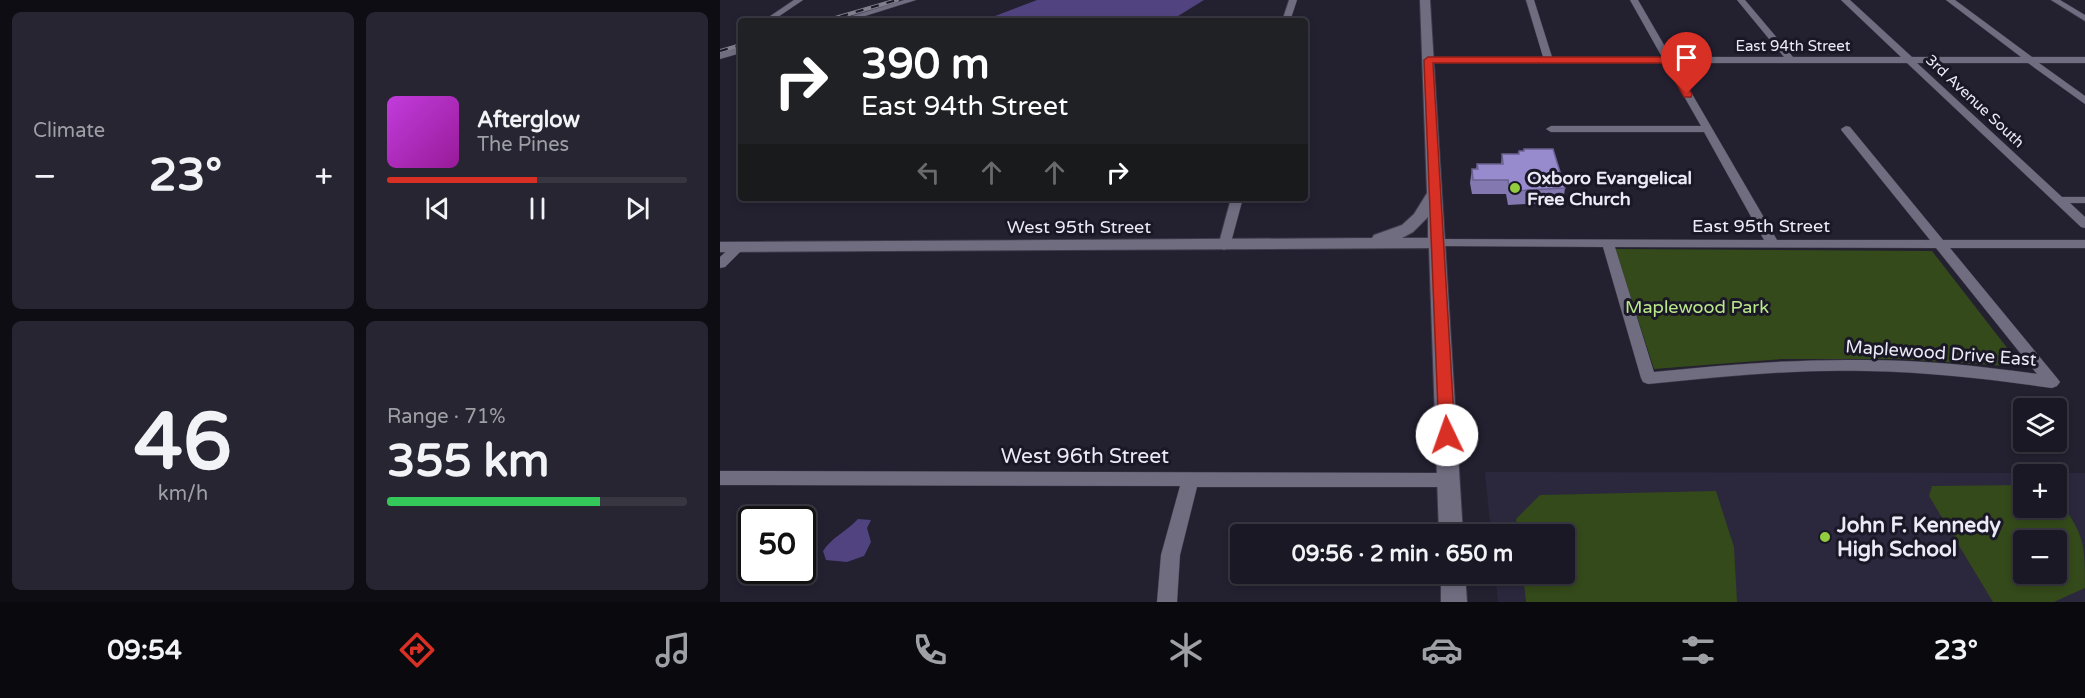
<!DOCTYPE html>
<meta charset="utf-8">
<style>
body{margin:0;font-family:"Varela Round",sans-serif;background:#272531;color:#f1f3f6;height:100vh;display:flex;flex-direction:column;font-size:22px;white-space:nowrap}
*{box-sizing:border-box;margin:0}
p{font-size:20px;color:#9fa0a6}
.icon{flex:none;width:33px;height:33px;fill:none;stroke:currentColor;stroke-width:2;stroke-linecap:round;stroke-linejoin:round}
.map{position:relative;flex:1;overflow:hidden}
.details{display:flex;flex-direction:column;gap:12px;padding:12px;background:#0e0d14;width:720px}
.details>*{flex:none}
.top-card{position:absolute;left:18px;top:18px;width:570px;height:183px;border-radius:6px;box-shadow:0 3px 9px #0003,0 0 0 2px #383741;background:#202124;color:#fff;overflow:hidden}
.controls{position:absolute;left:1293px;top:398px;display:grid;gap:12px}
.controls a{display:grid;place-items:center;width:54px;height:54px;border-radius:6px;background:#1a1824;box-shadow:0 3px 9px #0003,0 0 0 2px #383741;font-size:30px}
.speed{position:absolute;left:18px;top:506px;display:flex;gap:12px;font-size:30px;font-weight:700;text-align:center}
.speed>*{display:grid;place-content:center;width:78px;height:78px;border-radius:50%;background:#1a1824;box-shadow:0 3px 9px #0003,0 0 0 2px #383741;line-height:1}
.speed .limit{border:3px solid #111;border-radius:9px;background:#fff;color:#111}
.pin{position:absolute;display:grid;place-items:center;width:51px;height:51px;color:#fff;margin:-62px -26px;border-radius:50% 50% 50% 0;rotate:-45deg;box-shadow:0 0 6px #0007}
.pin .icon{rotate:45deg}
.me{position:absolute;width:66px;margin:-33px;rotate:357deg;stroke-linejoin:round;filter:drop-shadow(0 0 4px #0008)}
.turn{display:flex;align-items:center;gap:21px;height:126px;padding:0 24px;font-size:27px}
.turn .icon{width:78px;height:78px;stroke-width:2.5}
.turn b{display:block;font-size:42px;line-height:51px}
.lanes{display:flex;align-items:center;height:57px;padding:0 24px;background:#0003;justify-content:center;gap:30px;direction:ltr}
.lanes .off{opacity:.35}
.big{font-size:45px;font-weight:700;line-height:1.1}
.details .widget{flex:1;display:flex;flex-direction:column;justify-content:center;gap:9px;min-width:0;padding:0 21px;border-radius:9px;background:#272531}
.details .dial{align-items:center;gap:0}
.dial b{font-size:78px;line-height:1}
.song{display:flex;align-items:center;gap:18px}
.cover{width:72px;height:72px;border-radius:9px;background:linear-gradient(135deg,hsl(290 70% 55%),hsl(300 70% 35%))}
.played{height:6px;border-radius:3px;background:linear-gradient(90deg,#d93025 50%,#383741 50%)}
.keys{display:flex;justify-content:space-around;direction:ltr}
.heat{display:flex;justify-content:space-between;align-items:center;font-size:33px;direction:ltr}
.charge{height:9px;border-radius:4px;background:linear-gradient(90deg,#34c759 71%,#383741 0)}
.details .tiles{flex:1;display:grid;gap:12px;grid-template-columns:repeat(2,1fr)}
.trip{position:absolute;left:510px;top:524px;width:345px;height:60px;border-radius:6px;background:#1a1824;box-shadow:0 3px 9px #0003,0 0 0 2px #383741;font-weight:700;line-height:60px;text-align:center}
.tabs{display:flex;height:96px;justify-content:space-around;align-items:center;background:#0a0a0e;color:#9fa0a6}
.tabs .icon{width:42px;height:42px}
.tabs .active{color:#d93025}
.tabs b{font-size:27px;color:#f1f3f6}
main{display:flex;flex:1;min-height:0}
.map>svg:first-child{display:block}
.built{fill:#2b273d;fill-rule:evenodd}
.green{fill:#344a1a;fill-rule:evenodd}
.water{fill:#51437f}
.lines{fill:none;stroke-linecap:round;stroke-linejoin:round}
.street-casing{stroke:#3e3a49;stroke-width:1}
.secondary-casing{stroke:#3e3a49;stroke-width:2}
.street{fill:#706d81;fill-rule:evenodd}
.secondary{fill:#706d81;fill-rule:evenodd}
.rail-casing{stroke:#817f8d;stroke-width:4}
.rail{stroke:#1a1726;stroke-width:2;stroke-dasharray:8;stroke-linecap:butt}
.wall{fill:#8378b0}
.building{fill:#988bcd;stroke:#6a6190;stroke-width:1.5}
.route{fill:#d93025;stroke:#8d1f18;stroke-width:1.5}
.poi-dot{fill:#92cd3f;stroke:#1a1726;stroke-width:2}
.labels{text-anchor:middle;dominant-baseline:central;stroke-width:6;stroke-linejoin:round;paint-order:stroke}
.far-street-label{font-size:15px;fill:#eceaf6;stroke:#1a1726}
.poi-label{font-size:18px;font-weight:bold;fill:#eceaf6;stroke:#1a1726;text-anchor:start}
.street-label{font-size:18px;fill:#eceaf6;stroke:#1a1726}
.park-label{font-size:18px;fill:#bbe78b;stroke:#1a1726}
.near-street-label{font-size:21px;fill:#eceaf6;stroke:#1a1726}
.near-poi-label{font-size:21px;font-weight:bold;fill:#eceaf6;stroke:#1a1726;text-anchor:start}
</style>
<main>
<section class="details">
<div class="tiles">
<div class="widget"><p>Climate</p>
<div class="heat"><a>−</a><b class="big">23°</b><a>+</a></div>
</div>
<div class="widget">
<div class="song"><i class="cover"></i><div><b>Afterglow</b><p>The Pines</p></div></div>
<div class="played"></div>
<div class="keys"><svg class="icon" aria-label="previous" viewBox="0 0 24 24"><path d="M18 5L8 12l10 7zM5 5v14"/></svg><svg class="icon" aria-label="pause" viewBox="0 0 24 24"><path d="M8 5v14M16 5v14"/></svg><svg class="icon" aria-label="next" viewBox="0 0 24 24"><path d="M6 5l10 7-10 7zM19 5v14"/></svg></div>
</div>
<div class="widget dial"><b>46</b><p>km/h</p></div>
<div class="widget"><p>Range · 71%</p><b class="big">355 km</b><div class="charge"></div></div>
</div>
</section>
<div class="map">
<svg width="1365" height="602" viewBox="0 0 1365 602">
<rect width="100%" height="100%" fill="#232030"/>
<path class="built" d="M 765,472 L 1365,473 L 1365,602 L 778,602 L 775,573 L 844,573 L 844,534 L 771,534 ZM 1304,474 L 1336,474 L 1336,507 L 1304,507 ZM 1304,540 L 1336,540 L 1336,573 L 1304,573 Z"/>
<path class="green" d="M 895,249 L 1212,251 L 1302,367 L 1180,359 L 1062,359 L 934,369 Z
M 1303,485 L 1304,507 L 1336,507 L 1337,497 C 1364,535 1365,541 1365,588 L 1334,602 L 1273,602 L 1209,496 L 1212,486 ZM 1304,540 L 1336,540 L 1336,573 L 1304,573 Z
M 996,491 L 1014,547 L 1017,602 L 806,602 L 803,573 L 844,573 L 844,534 L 798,534 L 796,519 L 820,495 Z"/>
<path class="water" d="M 317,0 L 484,0 L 450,21 L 249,21 L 275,16 Z
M 138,519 L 151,520 L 147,528 L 151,542 L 144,556 L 127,562 L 106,560 L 103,551 C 111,538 127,531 138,519 Z"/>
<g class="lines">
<defs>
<path id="street" d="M 74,0 L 83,0 L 52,21 L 43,21 Z
M 184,0 L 196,0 L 129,21 L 116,21 Z
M 569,0 L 577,0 L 570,21 L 562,21 Z
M 806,0 L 814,0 L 832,57 L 942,57 L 910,0 L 918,0 L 951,57 L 1064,57 L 1017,0 L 1025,0 L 1073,57 L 1181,57 L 1121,0 L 1130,0 L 1192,57 L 1301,57 L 1226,0 L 1235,0 L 1312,57 L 1365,57 L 1365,63 L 1319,63 L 1365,96 L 1365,104 L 1308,63 L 1197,63 L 1342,197 L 1365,197 L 1365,203 L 1350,203 L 1365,217 L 1365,228 L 1361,227 L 1187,63 L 954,63 L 1057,240 L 1210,240 L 1122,131 L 1121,129 L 1126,126 L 1130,127 L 1223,240 L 1365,240 L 1365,248 L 1230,248 L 1337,378 L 1340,382 L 1337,386 L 1332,388 C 1270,379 1208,372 1146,371 C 1073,369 1001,377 928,384 L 923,382 L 921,378 L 883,247 L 714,246 L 712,243 L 718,239 L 1044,240 L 984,132 L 831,132 L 826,129 L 831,126 L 981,126 L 945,63 L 708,63 L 704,60 L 708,57 L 823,57 ZM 895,247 L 1216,248 L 1317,374 C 1260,366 1202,360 1144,360 C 1073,359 1004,365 934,372 Z
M 1331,0 L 1340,0 L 1365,15 L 1365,21 Z
M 21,47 L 21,53 L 0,59 L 0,53 Z
M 511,198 L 523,198 L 510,246 L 504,250 L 498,246 Z
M 18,243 L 24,247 L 22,250 L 5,267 L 0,268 L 0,257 L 14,244 Z
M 0,471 L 729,473 L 735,475 L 737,480 L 735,485 L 729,487 L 477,487 L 460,555 L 457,602 L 437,602 L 441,555 L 460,486 L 0,485 Z"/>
<path id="secondary" d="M 700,0 L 710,0 L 743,534 L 719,534 L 709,248 L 0,252 L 0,242 L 652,238 L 654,235 L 682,225 L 694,214 L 707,193 ZM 708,217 L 708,238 L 682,238 L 693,232 Z
M 721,573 L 745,573 L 747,602 L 721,602 Z"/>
</defs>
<use href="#street" class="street-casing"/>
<use href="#secondary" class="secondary-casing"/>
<use href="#street" class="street"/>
<use href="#secondary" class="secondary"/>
<defs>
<path id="rail" d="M 105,21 L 177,0
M 0,51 L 21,45"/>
</defs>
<use href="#rail" class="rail-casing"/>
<use href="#rail" class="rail"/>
</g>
<path class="wall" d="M 799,151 L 845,188 L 843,202 L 788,205 L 786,194 L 752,194 L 750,183 L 752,169 L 756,169 L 757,164 L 781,164 L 782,154 L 798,154 Z"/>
<path class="building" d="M 804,149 L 833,149 L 845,188 L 790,191 L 788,180 L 753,180 L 752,169 L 758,169 L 757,164 L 783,164 L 782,154 L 799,154 L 799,151 L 804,151 Z"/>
<path class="route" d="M 948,57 L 952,60 L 972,94 L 971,97 L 964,97 L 945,63 L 713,63 L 735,435 L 733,439 L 727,441 L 721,439 L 719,435 L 704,60 L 708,57 Z"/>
<g class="poi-dot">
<circle cx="795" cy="188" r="6"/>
<circle cx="1105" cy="537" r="6"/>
</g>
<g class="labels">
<g class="far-street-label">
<text x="1073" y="46">East 94th Street</text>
<text transform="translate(1255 101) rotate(43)">3rd Avenue South</text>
</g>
<g class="poi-label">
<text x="807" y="178">Oxboro Evangelical<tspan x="807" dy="21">Free Church</tspan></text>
</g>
<g class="street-label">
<text x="1041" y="226">East 95th Street</text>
<text x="359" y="227">West 95th Street</text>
<text transform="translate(1221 353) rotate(4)">Maplewood Drive East</text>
</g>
<g class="park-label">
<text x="977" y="307">Maplewood Park</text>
</g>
<g class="near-street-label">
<text x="365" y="456">West 96th Street</text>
</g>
<g class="near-poi-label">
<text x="1117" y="525">John F. Kennedy<tspan x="1117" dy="24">High School</tspan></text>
</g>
</g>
</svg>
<div class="controls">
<a><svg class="icon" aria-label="layers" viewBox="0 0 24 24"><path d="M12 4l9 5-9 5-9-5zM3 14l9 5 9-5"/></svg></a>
<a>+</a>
<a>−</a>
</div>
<div class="speed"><div class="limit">50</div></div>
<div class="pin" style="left:967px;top:94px;background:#d93025"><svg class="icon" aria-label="arrive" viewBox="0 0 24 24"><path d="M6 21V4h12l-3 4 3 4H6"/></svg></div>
<svg class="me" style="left:727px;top:435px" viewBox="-20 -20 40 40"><circle r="19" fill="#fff"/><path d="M0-13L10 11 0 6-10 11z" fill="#d93025"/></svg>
<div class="trip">09:56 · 2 min · 650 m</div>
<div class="top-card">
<div class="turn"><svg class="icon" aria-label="right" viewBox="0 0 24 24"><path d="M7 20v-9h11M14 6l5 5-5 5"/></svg><div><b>390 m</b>East 94th Street</div></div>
<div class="lanes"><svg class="icon off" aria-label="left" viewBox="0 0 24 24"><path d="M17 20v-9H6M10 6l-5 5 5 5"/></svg><svg class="icon off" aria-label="ahead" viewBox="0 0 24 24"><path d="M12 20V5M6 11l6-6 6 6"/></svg><svg class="icon off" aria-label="ahead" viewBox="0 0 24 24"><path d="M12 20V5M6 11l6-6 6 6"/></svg><svg class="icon" aria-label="right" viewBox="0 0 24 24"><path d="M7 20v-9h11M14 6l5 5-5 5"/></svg></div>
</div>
</div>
</main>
<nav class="tabs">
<b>09:54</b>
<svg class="icon active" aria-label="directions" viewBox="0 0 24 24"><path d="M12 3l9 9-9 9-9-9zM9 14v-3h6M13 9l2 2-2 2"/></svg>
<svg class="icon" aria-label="music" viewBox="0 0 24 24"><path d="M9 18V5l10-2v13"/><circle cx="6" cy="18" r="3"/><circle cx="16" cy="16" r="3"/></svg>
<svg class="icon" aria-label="phone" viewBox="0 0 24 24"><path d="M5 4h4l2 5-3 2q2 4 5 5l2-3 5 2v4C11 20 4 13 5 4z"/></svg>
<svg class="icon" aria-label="climate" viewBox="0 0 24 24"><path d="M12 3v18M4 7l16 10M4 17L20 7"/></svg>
<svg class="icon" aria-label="car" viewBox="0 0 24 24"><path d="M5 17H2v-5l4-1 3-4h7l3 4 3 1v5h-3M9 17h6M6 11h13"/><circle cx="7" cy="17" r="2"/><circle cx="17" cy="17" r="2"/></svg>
<svg class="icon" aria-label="filters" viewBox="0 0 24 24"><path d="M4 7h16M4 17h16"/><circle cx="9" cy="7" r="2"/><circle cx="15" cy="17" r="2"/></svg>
<b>23°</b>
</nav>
